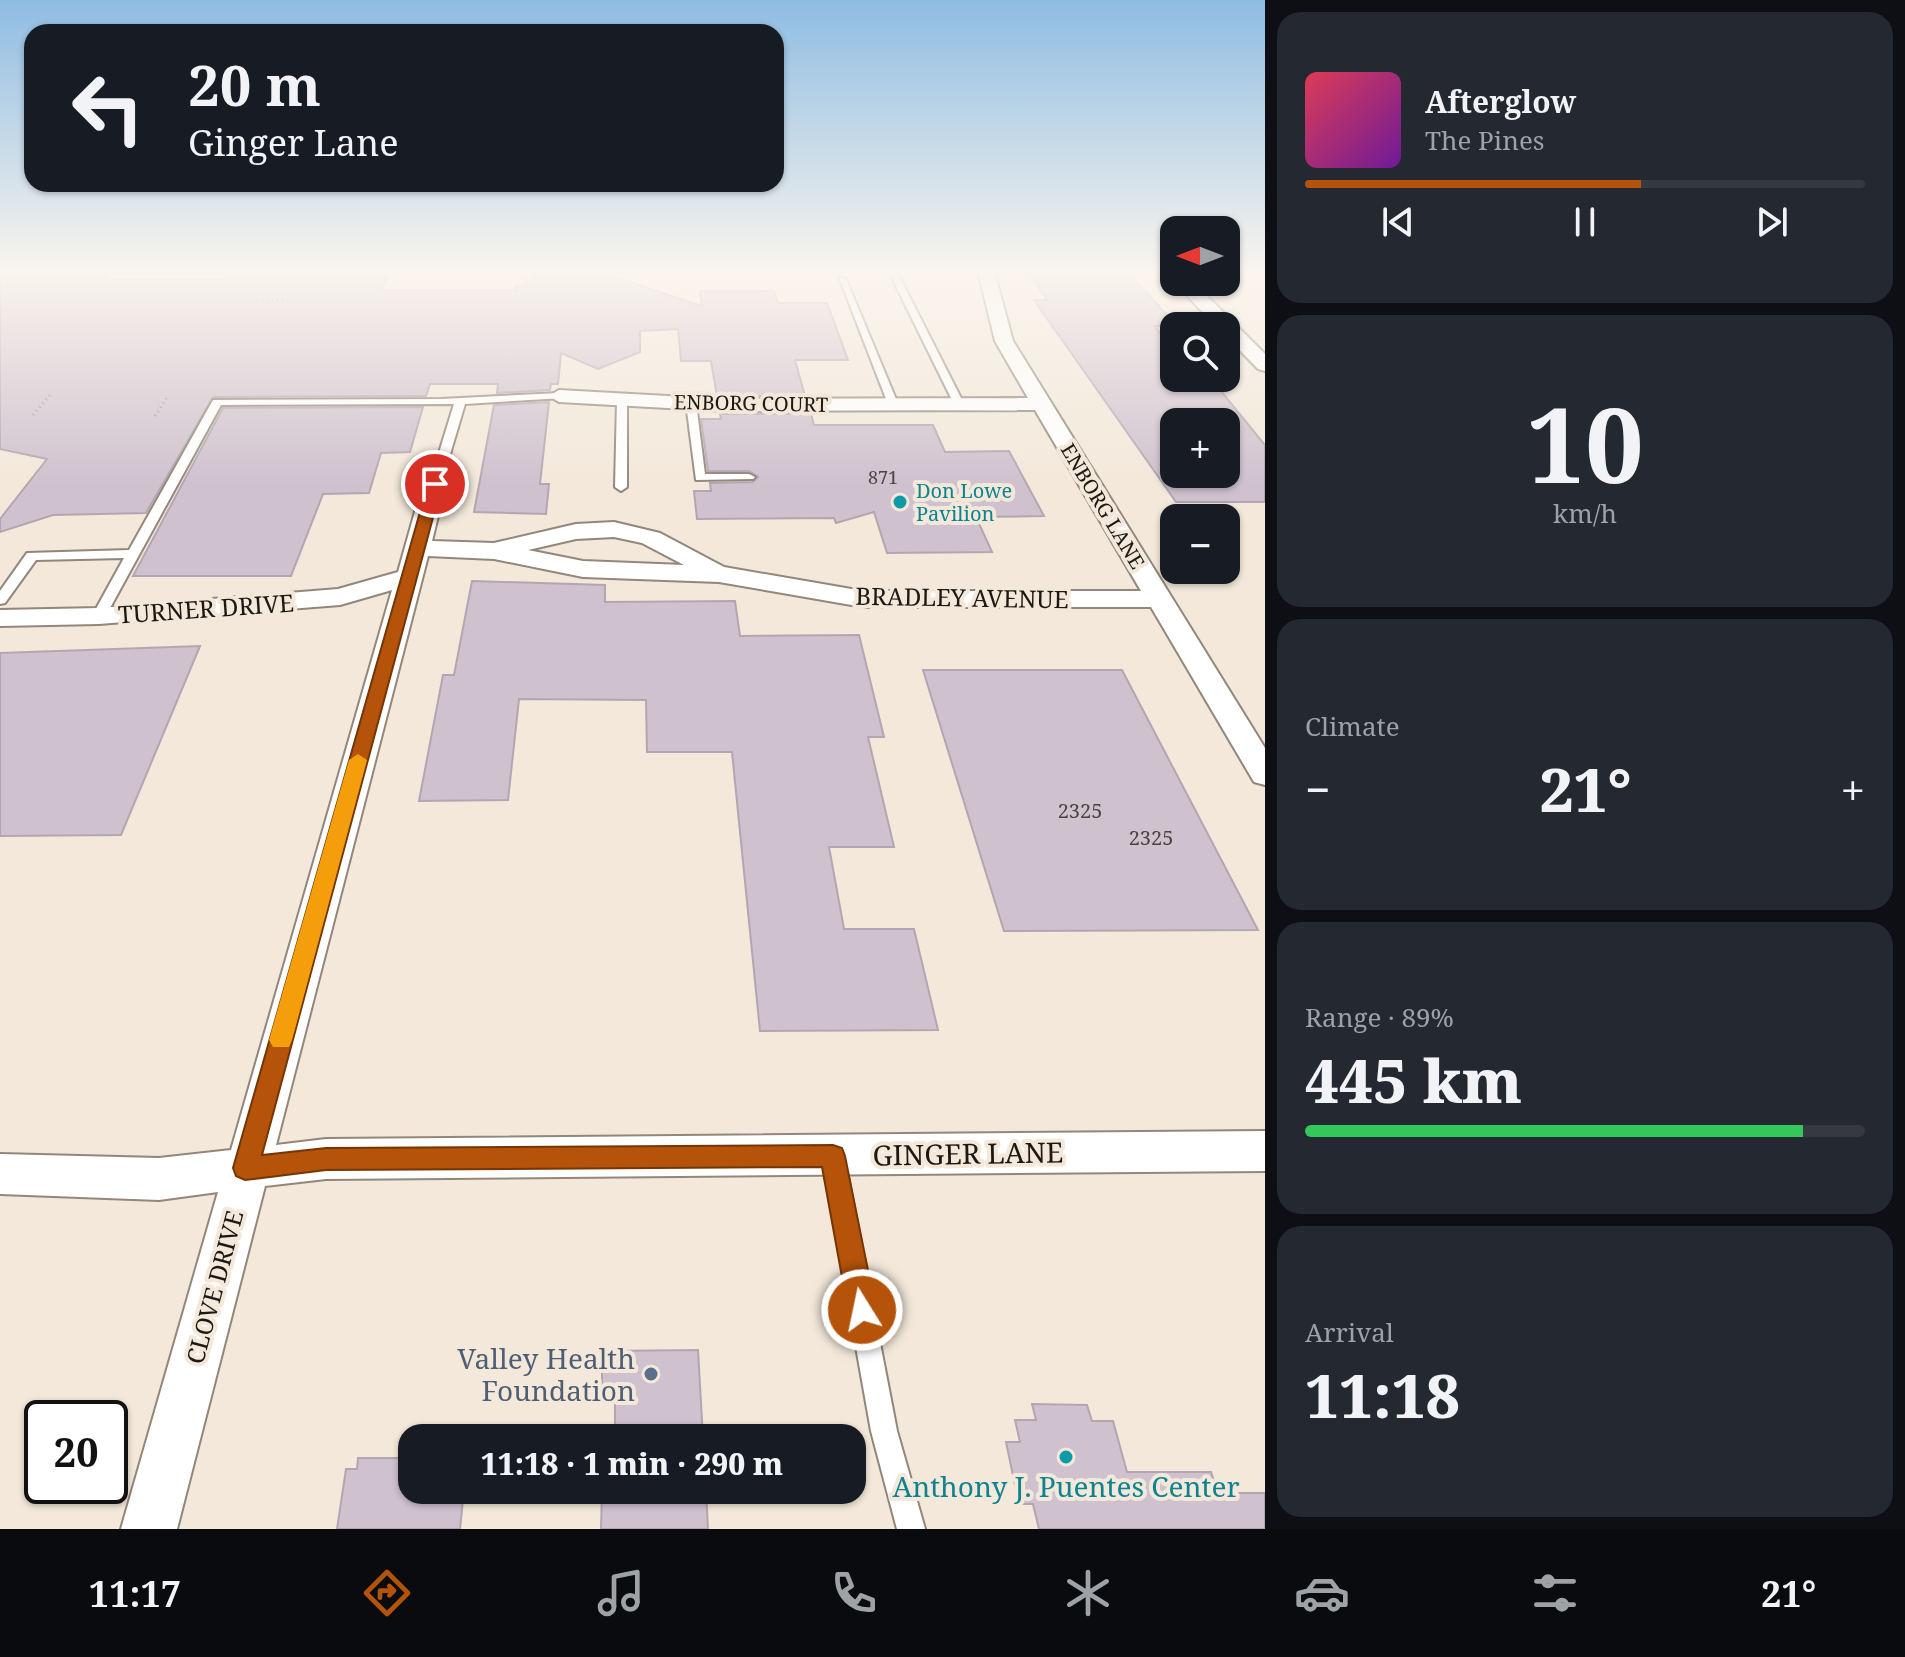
<!DOCTYPE html>
<meta charset="utf-8">
<style>
body{margin:0;font-family:"Noto Serif",serif;background:#242831;color:#f1f3f6;height:100vh;display:flex;flex-direction:column;font-size:30px;white-space:nowrap}
*{box-sizing:border-box;margin:0}
p{font-size:26px;color:#9ea1a6}
.icon{flex:none;width:44px;height:44px;fill:none;stroke:currentColor;stroke-width:2;stroke-linecap:round;stroke-linejoin:round}
.map{position:relative;flex:1;overflow:hidden}
.panel{display:flex;flex-direction:column;gap:12px;padding:12px;background:#0d0f14;width:640px}
.panel>*{flex:none}
.top-card{position:absolute;left:24px;top:24px;width:760px;height:168px;border-radius:24px;box-shadow:0 2px 6px #0004;background:#171b24;color:#f1f3f6;overflow:hidden}
.needle{width:52px;rotate:270deg}
.tools{position:absolute;left:1160px;top:216px;display:grid;gap:16px}
.tools a{display:grid;place-items:center;width:80px;height:80px;border-radius:16px;background:#171b24;box-shadow:0 2px 6px #0004;font-size:40px}
.speed{position:absolute;left:24px;top:1400px;display:flex;gap:16px;font-size:40px;font-weight:700;text-align:center}
.speed>*{display:grid;place-content:center;width:104px;height:104px;border-radius:50%;background:#171b24;box-shadow:0 2px 6px #0004;line-height:1}
.speed .limit{border:4px solid #111;border-radius:12px;background:#fff;color:#111}
.pin{position:absolute;display:grid;place-items:center;width:68px;height:68px;color:#fff;margin:-34px;border:4px solid #fff;border-radius:50%;box-shadow:0 2px 8px #0007}
.me{position:absolute;width:88px;margin:-44px;rotate:350deg;stroke-linejoin:round;filter:drop-shadow(0 0 6px #0008)}
.turn{display:flex;align-items:center;gap:28px;height:168px;padding:0 32px;font-size:36px}
.turn .icon{width:104px;height:104px;stroke-width:2.5}
.turn b{display:block;font-size:56px;line-height:68px}
.big{font-size:60px;font-weight:800;line-height:1.1}
.panel .card{flex:1;display:flex;flex-direction:column;justify-content:center;gap:12px;min-width:0;padding:0 28px;border-radius:24px;background:#242831}
.panel .dial{align-items:center;gap:0}
.dial b{font-size:104px;line-height:1}
.song{display:flex;align-items:center;gap:24px}
.cover{width:96px;height:96px;border-radius:12px;background:linear-gradient(135deg,hsl(350 70% 55%),hsl(280 70% 35%))}
.played{height:8px;border-radius:4px;background:linear-gradient(90deg,#b45309 60%,#363941 60%)}
.keys{display:flex;justify-content:space-around;direction:ltr}
.heat{display:flex;justify-content:space-between;align-items:center;font-size:44px;direction:ltr}
.charge{height:12px;border-radius:6px;background:linear-gradient(90deg,#34c759 89%,#363941 0)}
.trip{position:absolute;left:398px;top:1424px;width:468px;height:80px;border-radius:24px;background:#171b24;box-shadow:0 2px 6px #0004;font-weight:800;line-height:80px;text-align:center}
.menu{display:flex;height:128px;justify-content:space-around;align-items:center;background:#090b0e;color:#9ea1a6}
.menu .icon{width:56px;height:56px}
.menu .active{color:#b45309}
.menu b{font-size:36px;color:#f1f3f6}
main{display:flex;flex:1;min-height:0}
.map>svg:first-child{display:block}
.building{fill:#cfc1ce;stroke:#b3a6b2;stroke-width:2;fill-rule:evenodd}
.lines{fill:none;stroke-linecap:round;stroke-linejoin:round}
.lane-casing{stroke:#91877a;stroke-width:4}
.street-casing{stroke:#91877a;stroke-width:4}
.path{stroke:#a1998e;stroke-width:3;stroke-dasharray:1 4;stroke-linecap:butt}
.lane{fill:#fff;fill-rule:evenodd}
.street{fill:#fff;fill-rule:evenodd}
.route{fill:#b45309;stroke:#753606;stroke-width:2}
.slow{fill:#f59e0b}
.culture-dot{fill:#0f9aa8;stroke:#f3e8da;stroke-width:3}
.service-dot{fill:#5c6f8a;stroke:#f3e8da;stroke-width:3}
.labels{text-anchor:middle;dominant-baseline:central;stroke-width:8;stroke-linejoin:round;paint-order:stroke}
.far-number-label{font-size:18px;fill:#494342}
.far-street-label{font-size:20px;fill:#1c1913;stroke:#f3e8da}
.far-culture-label{font-size:20px;fill:#0d838f;stroke:#f3e8da;text-anchor:start}
.number-label{font-size:20px;fill:#494342}
.street-label{font-size:24px;fill:#1c1913;stroke:#f3e8da}
.near-street-label{font-size:28px;fill:#1c1913;stroke:#f3e8da}
.near-service-label{font-size:28px;fill:#4e5e75;stroke:#f3e8da;text-anchor:end}
.near-culture-label{font-size:28px;fill:#0d838f;stroke:#f3e8da}
</style>
<main>
<div class="map">
<svg width="1265" height="1529" viewBox="0 0 1265 1529">
<rect width="100%" height="100%" fill="#f3e8da"/>
<path class="building" d="M 0,271 L 110,271 L 105,280 L 226,280 L 232,271 L 363,271 L 360,277 L 387,277 L 381,290 L 516,290 L 516,286 L 524,286 L 526,280 L 533,280 L 535,271 L 596,271 L 702,306 L 700,291 L 774,291 L 778,303 L 827,303 L 848,360 L 795,360 L 805,396 L 717,396 L 711,361 L 681,361 L 678,329 L 640,331 L 640,352 L 598,369 L 561,353 L 558,384 L 551,384 L 550,390 L 497,393 L 498,384 L 430,384 L 426,396 L 213,397 L 146,513 L 53,515 L 0,532 L 0,519 L 47,459 L 0,449 Z
M 1047,271 L 1127,271 L 1177,326 L 1154,326 L 1174,349 L 1174,378 L 1199,378 L 1206,386 L 1217,386 L 1265,445 L 1265,502 L 1176,502 L 1034,300 L 1047,300 L 1029,273 L 1048,273 ZM 1174,422 L 1226,422 L 1226,474 L 1174,474 Z
M 549,402 L 540,484 L 549,484 L 546,514 L 474,512 L 494,405 Z
M 423,407 L 410,452 L 381,453 L 369,493 L 323,494 L 291,576 L 133,576 L 223,408 Z
M 720,414 L 811,414 L 814,425 L 933,425 L 945,452 L 1009,451 L 1044,516 L 976,517 L 992,552 L 887,553 L 874,512 L 836,523 L 834,518 L 697,519 L 694,491 L 711,491 L 710,483 L 753,482 L 758,477 L 749,471 L 708,471 L 701,419 L 721,419 Z
M 472,581 L 605,585 L 605,602 L 735,601 L 740,636 L 859,635 L 884,737 L 868,737 L 894,847 L 829,847 L 844,929 L 914,929 L 938,1030 L 760,1031 L 732,752 L 647,752 L 646,700 L 519,699 L 508,800 L 419,801 L 443,675 L 454,675 Z
M 200,646 L 121,835 L 0,836 L 0,653 Z
M 923,670 L 1122,670 L 1258,930 L 1004,931 Z
M 698,1350 L 703,1438 L 615,1438 L 615,1398 L 602,1398 L 602,1351 Z
M 1032,1404 L 1087,1405 L 1092,1421 L 1113,1421 L 1127,1472 L 1211,1472 L 1218,1493 L 1265,1493 L 1265,1529 L 1039,1529 L 1033,1504 L 1019,1504 L 1006,1442 L 1020,1442 L 1015,1420 L 1036,1420 Z
M 358,1458 L 412,1458 L 412,1490 L 464,1490 L 460,1529 L 337,1529 L 346,1469 L 357,1469 Z
M 602,1490 L 706,1490 L 708,1529 L 601,1529 Z"/>
<g class="lines">
<defs>
<path id="lane" d="M 896,275 L 900,278 L 964,404 L 963,406 L 954,404 L 892,278 Z
M 839,277 L 846,279 L 898,404 L 897,406 L 888,404 Z
M 559,393 L 563,394 L 563,398 L 465,404 L 434,508 L 428,512 L 422,508 L 454,404 L 221,405 L 104,619 L 99,620 L 92,616 L 124,558 L 36,560 L 5,603 L 0,604 L 0,591 L 27,553 L 129,550 L 213,400 L 441,399 Z
M 622,397 L 627,400 L 627,487 L 621,491 L 615,487 L 617,400 Z
M 691,400 L 696,403 L 705,474 L 749,474 L 755,477 L 753,479 L 696,480 L 686,403 Z
M 833,1146 L 841,1149 L 844,1156 L 897,1431 L 925,1529 L 897,1529 L 871,1431 L 822,1156 L 825,1149 Z"/>
<path id="street" d="M 978,271 L 994,271 L 1013,341 L 1265,748 L 1265,785 L 1254,782 L 1151,607 L 863,607 L 719,582 L 583,577 L 494,559 L 428,556 L 276,1145 L 326,1139 L 1265,1131 L 1265,1171 L 326,1179 L 265,1186 L 177,1529 L 121,1529 L 218,1192 L 159,1200 L 0,1194 L 0,1154 L 159,1158 L 231,1150 L 392,590 L 340,605 L 99,624 L 0,626 L 0,610 L 99,608 L 338,589 L 398,572 L 416,508 L 428,501 L 440,508 L 432,541 L 494,543 L 576,524 L 614,522 L 660,533 L 724,567 L 863,591 L 1141,591 L 1035,410 L 722,411 L 559,402 L 549,396 L 559,390 L 722,399 L 1028,398 L 995,341 ZM 614,537 L 642,543 L 684,565 L 583,561 L 528,550 L 576,539 Z
M 1174,282 L 1193,282 L 1265,354 L 1265,371 L 1258,369 L 1226,336 L 1226,326 L 1216,326 Z"/>
</defs>
<use href="#lane" class="lane-casing"/>
<use href="#street" class="street-casing"/>
<path class="path" d="M 257,300 L 290,300
M 33,415 L 51,394
M 155,416 L 168,396"/>
<use href="#lane" class="lane"/>
<use href="#street" class="street"/>
</g>
<linearGradient id="sky" x2="0" y2="1"><stop stop-color="#8ebce2"/><stop offset="0.56" stop-color="#faf5ee"/><stop offset="1" stop-color="#faf5ee" stop-opacity="0"/></linearGradient>
<rect width="1265" height="485" fill="url(#sky)"/>
<path class="route" d="M 435,480 L 442,484 L 262,1155 L 326,1148 L 833,1145 L 842,1148 L 845,1156 L 876,1310 L 872,1319 L 862,1323 L 852,1319 L 848,1310 L 822,1167 L 326,1170 L 245,1180 L 236,1176 L 233,1168 L 428,484 Z"/>
<path class="slow" d="M 358,754 L 367,760 L 292,1040 L 289,1047 L 273,1047 L 269,1040 L 349,760 Z"/>
<g class="culture-dot">
<circle cx="900" cy="502" r="8"/>
<circle cx="1066" cy="1457" r="8"/>
</g>
<circle class="service-dot" cx="651" cy="1374" r="8"/>
<g class="labels">
<g class="far-number-label">
<text x="883" y="477">871</text>
</g>
<g class="far-street-label">
<text transform="translate(751 403) rotate(1)">ENBORG COURT</text>
<text transform="translate(1103 506) rotate(59)">ENBORG LANE</text>
</g>
<g class="far-culture-label">
<text x="916" y="490">Don Lowe<tspan x="916" dy="23">Pavilion</tspan></text>
</g>
<g class="number-label">
<text x="1080" y="810">2325</text>
<text x="1151" y="837">2325</text>
</g>
<g class="street-label">
<text transform="translate(962 597) rotate(1)">BRADLEY AVENUE</text>
<text transform="translate(206 608) rotate(-4)">TURNER DRIVE</text>
<text transform="translate(214 1287) rotate(-75)">CLOVE DRIVE</text>
</g>
<g class="near-street-label">
<text transform="translate(968 1153) rotate(-1)">GINGER LANE</text>
</g>
<g class="near-service-label">
<text x="635" y="1358">Valley Health<tspan x="635" dy="32">Foundation</tspan></text>
</g>
<g class="near-culture-label">
<text x="1066" y="1486">Anthony J. Puentes Center</text>
</g>
</g>
</svg>
<div class="tools">
<a><svg class="needle" viewBox="-14 -14 28 28"><path d="M0-13l5 13h-10z" fill="#e53935"/><path d="M0 13l5-13h-10z" fill="#9ea1a6"/></svg></a>
<a><svg class="icon" aria-label="search" viewBox="0 0 24 24"><circle cx="10" cy="10" r="6"/><path d="M15 15l6 6"/></svg></a>
<a>+</a>
<a>−</a>
</div>
<div class="speed"><div class="limit">20</div></div>
<div class="pin" style="left:435px;top:484px;background:#d93025"><svg class="icon" aria-label="arrive" viewBox="0 0 24 24"><path d="M6 21V4h12l-3 4 3 4H6"/></svg></div>
<svg class="me" style="left:862px;top:1310px" viewBox="-20 -20 40 40"><circle r="17" fill="#b45309" stroke="#fff" stroke-width="3"/><path d="M0-11L8 9 0 5-8 9z" fill="#fff"/></svg>
<div class="trip">11:18 · 1 min · 290 m</div>
<div class="top-card">
<div class="turn"><svg class="icon" aria-label="left" viewBox="0 0 24 24"><path d="M17 20v-9H6M10 6l-5 5 5 5"/></svg><div><b>20 m</b>Ginger Lane</div></div>
</div>
</div>
<section class="panel">
<div class="card">
<div class="song"><i class="cover"></i><div><b>Afterglow</b><p>The Pines</p></div></div>
<div class="played"></div>
<div class="keys"><svg class="icon" aria-label="previous" viewBox="0 0 24 24"><path d="M18 5L8 12l10 7zM5 5v14"/></svg><svg class="icon" aria-label="pause" viewBox="0 0 24 24"><path d="M8 5v14M16 5v14"/></svg><svg class="icon" aria-label="next" viewBox="0 0 24 24"><path d="M6 5l10 7-10 7zM19 5v14"/></svg></div>
</div>
<div class="card dial"><b>10</b><p>km/h</p></div>
<div class="card"><p>Climate</p>
<div class="heat"><a>−</a><b class="big">21°</b><a>+</a></div>
</div>
<div class="card"><p>Range · 89%</p><b class="big">445 km</b><div class="charge"></div></div>
<div class="card"><p>Arrival</p><b class="big">11:18</b></div>
</section>
</main>
<nav class="menu">
<b>11:17</b>
<svg class="icon active" aria-label="directions" viewBox="0 0 24 24"><path d="M12 3l9 9-9 9-9-9zM9 14v-3h6M13 9l2 2-2 2"/></svg>
<svg class="icon" aria-label="music" viewBox="0 0 24 24"><path d="M9 18V5l10-2v13"/><circle cx="6" cy="18" r="3"/><circle cx="16" cy="16" r="3"/></svg>
<svg class="icon" aria-label="phone" viewBox="0 0 24 24"><path d="M5 4h4l2 5-3 2q2 4 5 5l2-3 5 2v4C11 20 4 13 5 4z"/></svg>
<svg class="icon" aria-label="climate" viewBox="0 0 24 24"><path d="M12 3v18M4 7l16 10M4 17L20 7"/></svg>
<svg class="icon" aria-label="car" viewBox="0 0 24 24"><path d="M5 17H2v-5l4-1 3-4h7l3 4 3 1v5h-3M9 17h6M6 11h13"/><circle cx="7" cy="17" r="2"/><circle cx="17" cy="17" r="2"/></svg>
<svg class="icon" aria-label="filters" viewBox="0 0 24 24"><path d="M4 7h16M4 17h16"/><circle cx="9" cy="7" r="2"/><circle cx="15" cy="17" r="2"/></svg>
<b>21°</b>
</nav>
